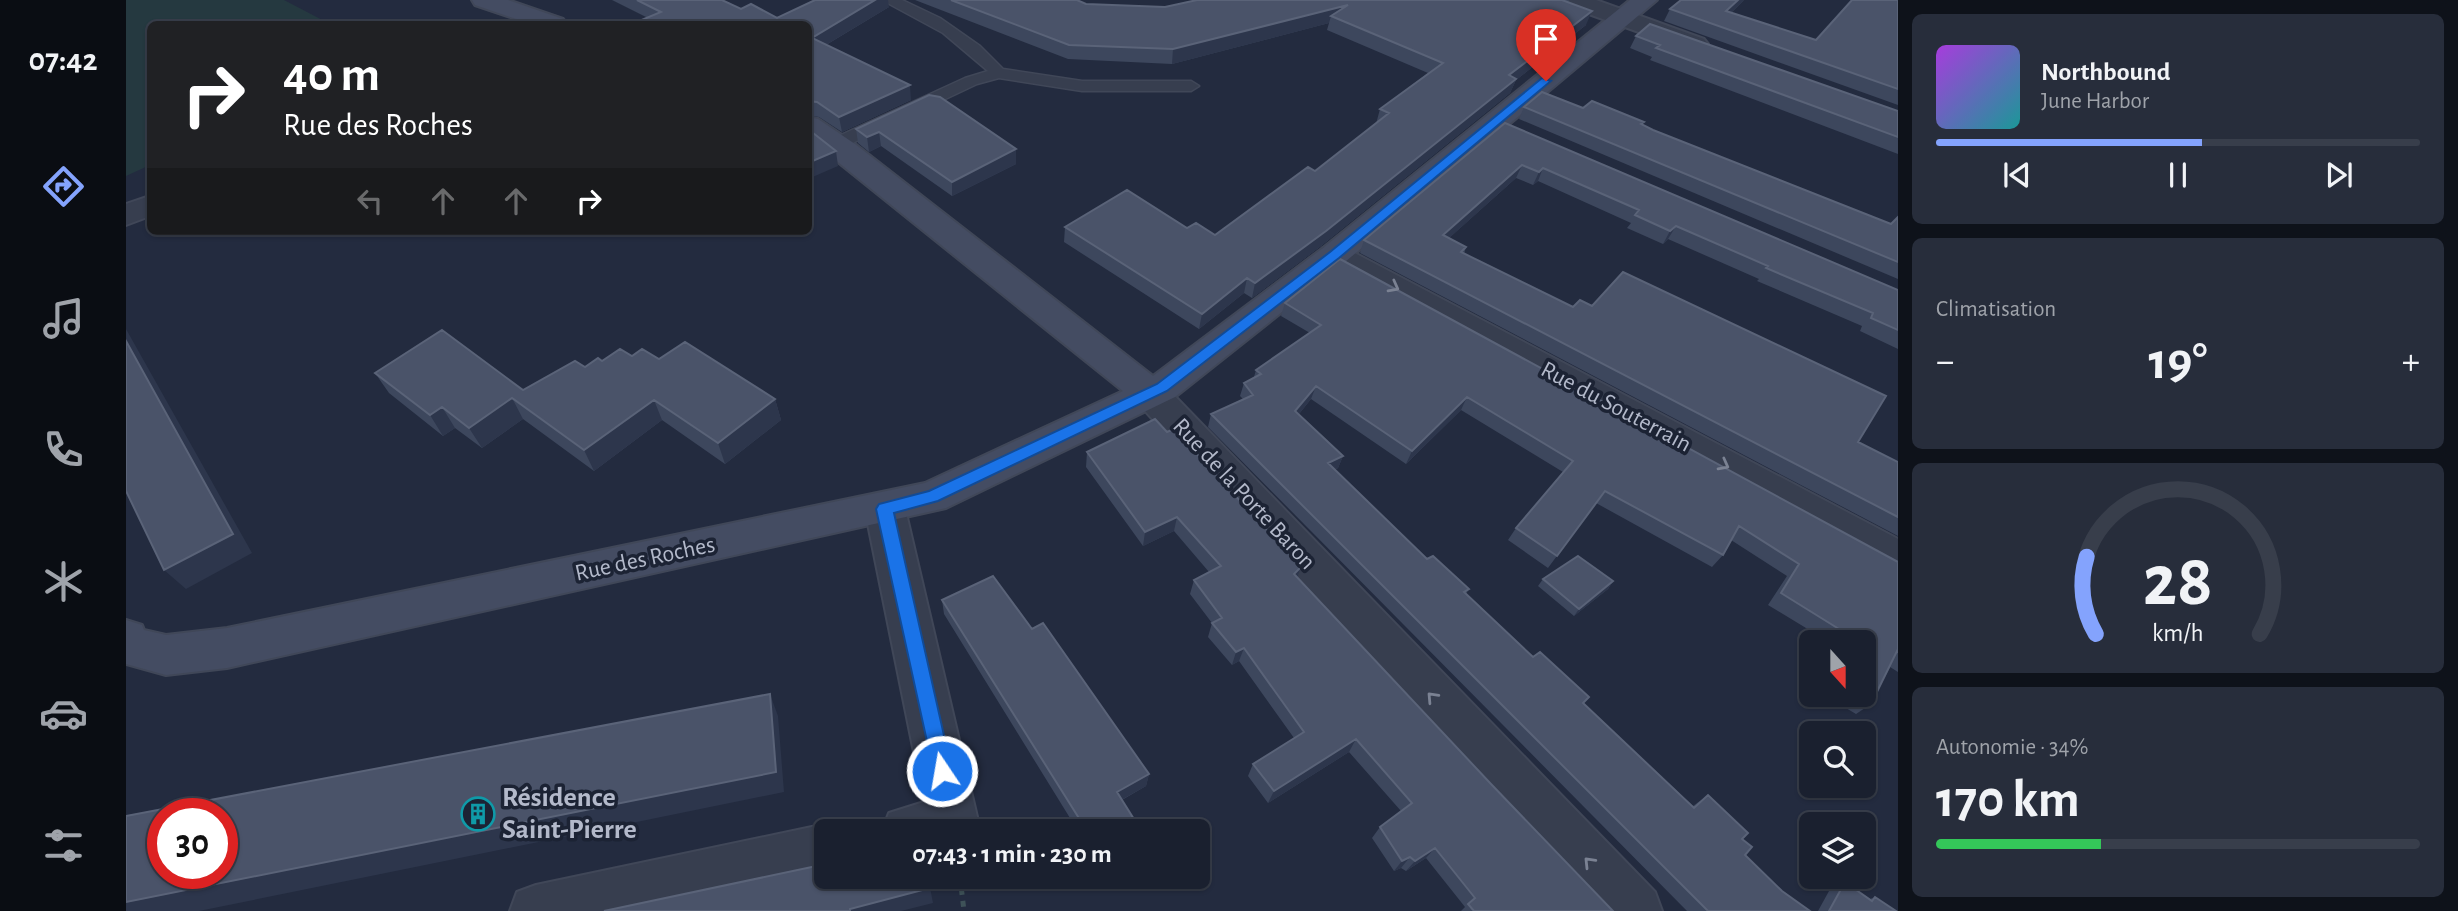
<!DOCTYPE html>
<html lang="fr">
<meta charset="utf-8">
<style>
body{margin:0;font-family:"Alegreya Sans",sans-serif;background:#272d3b;color:#f1f3f6;height:100vh;display:flex;flex-direction:column;font-size:26px;white-space:nowrap}
*{box-sizing:border-box;margin:0}
p{font-size:23px;color:#9fa3aa}
.icon{flex:none;width:38px;height:38px;fill:none;stroke:currentColor;stroke-width:2;stroke-linecap:round;stroke-linejoin:round}
.map{position:relative;flex:1;overflow:hidden}
.side{display:flex;flex-direction:column;gap:14px;padding:14px;background:#0e121a;width:560px}
.side>*{flex:none}
.top-card{position:absolute;left:21px;top:21px;width:665px;height:214px;border-radius:10px;box-shadow:0 2px 5px #0004,0 0 0 2px #383e4b;background:#202124;color:#fff;overflow:hidden}
.needle{width:46px;rotate:159deg}
.fabs{position:absolute;left:1673px;top:630px;display:grid;gap:14px}
.fabs a{display:grid;place-items:center;width:77px;height:77px;border-radius:10px;background:#1a202f;box-shadow:0 2px 5px #0004,0 0 0 2px #383e4b;font-size:35px}
.speed{position:absolute;left:21px;top:798px;display:flex;gap:14px;font-size:35px;font-weight:700;text-align:center}
.speed>*{display:grid;place-content:center;width:91px;height:91px;border-radius:50%;background:#1a202f;box-shadow:0 2px 5px #0004,0 0 0 2px #383e4b;line-height:1}
.speed .limit{border:10px solid #d22;background:#fff;color:#111}
.pin{position:absolute;display:grid;place-items:center;width:60px;height:60px;color:#fff;margin:-72px -30px;border-radius:50% 50% 50% 0;rotate:-45deg;box-shadow:0 0 7px #0007}
.pin .icon{rotate:45deg}
.me{position:absolute;width:77px;margin:-38px;rotate:348deg;stroke-linejoin:round;filter:drop-shadow(0 0 5px #0008)}
.turn{display:flex;align-items:center;gap:24px;height:147px;padding:0 21px;font-size:32px}
.turn .icon{width:91px;height:91px;stroke-width:2.5}
.turn b{display:block;font-size:49px;line-height:60px}
.lanes{display:flex;align-items:center;height:66px;padding:0 21px;background:#0003;justify-content:center;gap:35px;direction:ltr}
.lanes .off{opacity:.35}
.big{font-size:52px;font-weight:700;line-height:1.1}
.side .widget{flex:1;display:flex;flex-direction:column;justify-content:center;gap:10px;min-width:0;padding:0 24px;border-radius:10px;background:#272d3b}
.side .dial{align-items:center;gap:0}
.dial svg{height:182px;overflow:visible;fill:none;stroke:#383e4b;stroke-width:7;stroke-linecap:round;text-anchor:middle}
.dial text{fill:#f1f3f6;stroke:none}
.song{display:flex;align-items:center;gap:21px}
.cover{width:84px;height:84px;border-radius:10px;background:linear-gradient(135deg,hsl(280 70% 55%),hsl(180 70% 35%))}
.played{height:7px;border-radius:4px;background:linear-gradient(90deg,#84a3fd 55%,#383e4b 55%)}
.keys{display:flex;justify-content:space-around;direction:ltr}
.heat{display:flex;justify-content:space-between;align-items:center;font-size:38px;direction:ltr}
.charge{height:10px;border-radius:5px;background:linear-gradient(90deg,#34c759 34%,#383e4b 0)}
.trip{position:absolute;left:688px;top:819px;width:396px;height:70px;border-radius:10px;background:#1a202f;box-shadow:0 2px 5px #0004,0 0 0 2px #383e4b;font-weight:700;line-height:70px;text-align:center}
main{display:flex;flex:1;min-height:0}
.tabs{display:flex;flex-direction:column;width:126px;justify-content:space-around;align-items:center;background:#0a0d13;color:#9fa3aa}
.tabs .icon{width:49px;height:49px}
.tabs .on{color:#84a3fd}
.tabs b{font-size:32px;color:#f1f3f6}
.map>svg:first-child{display:block}
.green{fill:#253940}
.lines{fill:none;stroke-linecap:round;stroke-linejoin:round}
.lane-casing{stroke:#404758;stroke-width:3}
.street-casing{stroke:#404758;stroke-width:4}
.secondary-casing{stroke:#404758;stroke-width:4}
.path{stroke:#3e5258;stroke-width:5;stroke-dasharray:6 6;stroke-linecap:butt}
.lane{fill:#373e4f;fill-rule:evenodd}
.street{fill:#373e4f;fill-rule:evenodd}
.secondary{fill:#444c62;fill-rule:evenodd}
.wall{fill:#3d475d}
.shaded-wall{fill:#2d364c}
.building{fill:#4a5369;stroke:#5a6378;stroke-width:2;fill-rule:evenodd}
.oneway{stroke:#7b8293}
.route{fill:#1a73e8;stroke:#114b97;stroke-width:2}
.labels{text-anchor:middle;dominant-baseline:central;stroke-width:7;stroke-linejoin:round;paint-order:stroke}
.street-label{font-size:24px;fill:#b3b9ca;stroke:#1c2334}
.near-poi-label{font-size:28px;font-weight:bold;fill:#b3b9ca;stroke:#1c2334;text-anchor:start}
</style>
<main>
<nav class="tabs">
<b>07:42</b>
<svg class="icon on" aria-label="directions" viewBox="0 0 24 24"><path d="M12 3l9 9-9 9-9-9zM9 14v-3h6M13 9l2 2-2 2"/></svg>
<svg class="icon" aria-label="music" viewBox="0 0 24 24"><path d="M9 18V5l10-2v13"/><circle cx="6" cy="18" r="3"/><circle cx="16" cy="16" r="3"/></svg>
<svg class="icon" aria-label="phone" viewBox="0 0 24 24"><path d="M5 4h4l2 5-3 2q2 4 5 5l2-3 5 2v4C11 20 4 13 5 4z"/></svg>
<svg class="icon" aria-label="climate" viewBox="0 0 24 24"><path d="M12 3v18M4 7l16 10M4 17L20 7"/></svg>
<svg class="icon" aria-label="car" viewBox="0 0 24 24"><path d="M5 17H2v-5l4-1 3-4h7l3 4 3 1v5h-3M9 17h6M6 11h13"/><circle cx="7" cy="17" r="2"/><circle cx="17" cy="17" r="2"/></svg>
<svg class="icon" aria-label="filters" viewBox="0 0 24 24"><path d="M4 7h16M4 17h16"/><circle cx="9" cy="7" r="2"/><circle cx="15" cy="17" r="2"/></svg>
</nav>
<div class="map">
<svg width="1772" height="911" viewBox="0 0 1772 911">
<rect width="100%" height="100%" fill="#232b3f"/>
<path class="green" d="M 0,0 L 158,0 L 204,24 L 24,24 L 24,165 L 0,176 Z"/>
<g class="lines">
<defs>
<path id="lane" d="M 756,0 L 776,0 L 814,18 L 854,46 L 877,69 L 956,81 L 1065,81 L 1073,86 L 1065,91 L 956,91 L 873,78 L 851,84 L 716,148 L 704,148 L 701,144 L 704,140 L 839,78 L 862,71 L 817,33 Z"/>
<path id="street" d="M 1435,0 L 1470,0 L 1578,39 L 1582,44 L 1578,49 L 1560,49 L 1438,5 Z
M 24,196 L 24,216 L 0,225 L 0,204 Z
M 1208,245 L 1219,248 L 1772,539 L 1772,576 L 1757,571 L 1197,262 L 1192,255 L 1197,248 Z
M 1024,380 L 1037,384 L 1529,892 L 1536,911 L 1474,911 L 1011,402 L 1006,393 L 1011,384 Z
M 759,493 L 773,498 L 779,509 L 852,821 L 848,831 L 756,831 L 763,813 L 798,802 L 739,509 L 745,498 Z
M 700,824 L 718,831 L 700,831 L 700,874 L 531,911 L 384,911 L 391,892 L 410,885 Z"/>
<path id="secondary" d="M 346,0 L 382,0 L 437,19 L 441,24 L 405,24 L 349,5 Z
M 1504,0 L 1531,0 L 1219,262 L 1049,397 L 820,508 L 101,668 L 40,675 L 0,664 L 0,620 L 16,625 L 18,630 L 40,635 L 101,628 L 799,483 L 997,391 L 682,138 L 682,117 L 692,119 L 729,144 L 1027,376 L 1197,248 Z"/>
</defs>
<use href="#lane" class="lane-casing"/>
<use href="#street" class="street-casing"/>
<use href="#secondary" class="secondary-casing"/>
<path class="path" d="M 834,877 L 838,911"/>
<use href="#lane" class="lane"/>
<use href="#street" class="street"/>
<use href="#secondary" class="secondary"/>
</g>
<path class="wall" d="M 486,0 L 596,0 L 615,9 L 651,18 L 763,7 L 700,45 L 785,100 L 716,132 L 693,117 L 682,115 L 682,24 L 522,18 Z
M 789,0 L 951,0 L 960,4 L 1039,7 L 1071,0 L 1443,0 L 1442,3 L 1460,25 L 1390,80 L 1384,93 L 1195,246 L 1126,298 L 1118,293 L 1073,329 L 938,242 L 939,227 L 1061,228 L 1089,235 L 1189,171 L 1250,124 L 1254,109 L 1302,73 L 1201,30 L 1203,23 L 1046,64 L 942,59 Z
M 1555,0 L 1618,0 L 1605,13 L 1690,40 L 1726,0 L 1725,0 L 1772,0 L 1772,105 L 1538,21 L 1544,9 Z
M 1510,36 L 1772,111 L 1772,154 L 1524,60 L 1526,57 L 1504,48 Z
M 803,95 L 890,164 L 826,196 L 755,146 L 743,152 L 732,143 L 730,129 Z
M 1398,107 L 1457,108 L 1517,125 L 1527,130 L 1765,224 L 1772,217 L 1772,279 L 1393,119 Z
M 1379,123 L 1772,290 L 1772,349 L 1734,331 L 1736,326 L 1631,281 L 1633,279 L 1542,239 L 1537,244 L 1501,228 L 1505,223 L 1412,181 L 1407,185 L 1390,178 L 1323,238 L 1340,247 L 1338,254 L 1447,307 L 1772,462 L 1772,536 L 1234,253 L 1238,240 Z
M 1159,303 L 1772,562 L 1772,672 L 1764,667 L 1745,704 L 1730,714 L 1698,695 L 1738,695 L 1738,642 L 1703,642 L 1642,605 L 1661,576 L 1605,540 L 1597,555 L 1586,567 L 1470,503 L 1422,568 L 1382,540 L 1390,528 L 1437,472 L 1335,410 L 1280,464 L 1185,399 L 1173,414 L 1217,456 L 1212,468 L 1209,470 L 1301,559 L 1343,589 L 1340,594 L 1567,806 L 1582,795 L 1616,839 L 1619,855 L 1656,891 L 1684,911 L 1561,911 L 1082,427 L 1085,414 L 1117,399 L 1114,396 L 1118,383 L 1128,377 L 1130,370 L 1184,333 L 1155,316 Z
M 506,356 L 533,359 L 649,399 L 655,420 L 599,464 L 536,420 L 468,471 L 397,419 L 356,448 L 329,428 L 317,436 L 263,393 L 249,373 L 397,390 L 459,367 Z
M 1041,432 L 1175,567 L 1171,578 L 1365,784 L 1487,911 L 1335,911 L 1339,907 L 1300,858 L 1280,871 L 1275,868 L 1268,871 L 1246,838 L 1254,827 L 1275,811 L 1223,752 L 1142,803 L 1122,776 L 1127,764 L 1168,738 L 1113,661 L 1106,665 L 1082,637 L 1086,623 L 1064,594 L 1068,580 L 1083,572 L 1048,531 L 1017,546 L 960,467 L 961,452 Z
M 1417,579 L 1487,581 L 1482,589 L 1448,616 L 1412,586 Z
M 816,600 L 906,629 L 1023,774 L 1020,786 L 996,800 L 1011,824 L 1010,831 L 952,831 L 818,614 Z
M 1719,882 L 1744,899 L 1749,897 L 1770,911 L 1692,911 L 1703,891 Z"/>
<path class="shaded-wall" d="M 749,0 L 762,0 L 763,7 L 688,52 L 686,38 Z
M 1612,0 L 1618,0 L 1593,24 L 1600,11 Z
M 1222,5 L 1205,16 L 1203,23 L 1046,64 L 1047,49 Z
M 1466,11 L 1460,25 L 1390,80 L 1384,93 L 1195,246 L 1126,298 L 1129,283 L 1383,75 Z
M 784,85 L 785,100 L 716,132 L 713,117 Z
M 753,132 L 755,146 L 743,152 L 741,137 Z
M 890,149 L 890,164 L 826,196 L 826,182 Z
M 710,151 L 712,166 L 682,179 L 682,163 Z
M 1396,165 L 1390,178 L 1312,248 L 1317,235 Z
M 1417,168 L 1412,181 L 1407,185 L 1413,172 Z
M 1550,226 L 1542,239 L 1537,244 L 1544,231 Z
M 1121,278 L 1118,293 L 1073,329 L 1076,314 Z
M 0,329 L 126,553 L 60,589 L 38,570 L 0,341 Z
M 1190,386 L 1185,399 L 1165,424 L 1169,411 Z
M 1341,397 L 1335,410 L 1280,464 L 1286,451 Z
M 386,398 L 397,419 L 356,448 L 343,428 Z
M 649,399 L 655,420 L 599,464 L 592,443 Z
M 528,400 L 536,420 L 468,471 L 458,450 Z
M 316,407 L 329,428 L 317,436 L 304,415 Z
M 1217,456 L 1212,468 L 1197,476 L 1202,463 Z
M 1051,517 L 1048,531 L 1017,546 L 1019,532 Z
M 1175,567 L 1170,581 L 1168,574 Z
M 1487,581 L 1482,589 L 1448,616 L 1453,609 Z
M 1118,648 L 1113,661 L 1106,665 L 1110,652 Z
M 644,694 L 652,716 L 658,792 L 73,911 L 0,911 L 0,902 Z
M 1230,739 L 1223,752 L 1142,803 L 1148,791 Z
M 1023,774 L 1020,786 L 988,804 L 991,792 Z
M 1011,824 L 1010,831 L 987,831 Z
M 1309,848 L 1300,858 L 1280,871 L 1289,861 Z
M 1284,857 L 1275,868 L 1268,871 L 1276,861 Z
M 802,877 L 807,903 L 775,911 L 724,911 L 724,909 Z"/>
<path class="building" d="M 511,0 L 596,0 L 615,9 L 625,4 L 651,18 L 689,0 L 749,0 L 686,38 L 784,85 L 713,117 L 691,102 L 682,101 L 682,24 L 506,24 L 535,12 Z
M 825,0 L 951,0 L 960,4 L 1039,7 L 1071,0 L 1436,0 L 1466,11 L 1383,75 L 1390,79 L 1200,231 L 1129,283 L 1121,278 L 1076,314 L 939,227 L 1001,190 L 1061,228 L 1070,223 L 1089,235 L 1182,167 L 1189,171 L 1263,113 L 1254,109 L 1317,63 L 1205,16 L 1222,5 L 1047,49 L 943,45 Z
M 1555,0 L 1612,0 L 1600,11 L 1690,40 L 1726,0 L 1772,0 L 1772,89 L 1544,9 Z
M 1524,24 L 1772,111 L 1772,137 L 1530,48 L 1534,45 L 1510,36 Z
M 1416,92 L 1457,108 L 1466,101 L 1518,122 L 1515,124 L 1527,130 L 1765,224 L 1772,217 L 1772,262 L 1398,107 Z
M 803,95 L 814,97 L 890,149 L 826,182 L 753,132 L 741,137 L 730,129 Z
M 1379,123 L 1772,290 L 1772,330 L 1745,318 L 1747,313 L 1640,268 L 1642,266 L 1550,226 L 1544,231 L 1509,215 L 1513,210 L 1417,168 L 1413,172 L 1396,165 L 1317,235 L 1340,247 L 1335,252 L 1447,307 L 1454,300 L 1466,306 L 1497,272 L 1760,396 L 1732,442 L 1772,462 L 1772,517 L 1238,240 Z
M 682,129 L 710,151 L 682,163 Z
M 1214,259 L 1772,562 L 1772,652 L 1771,651 L 1745,704 L 1730,695 L 1738,695 L 1738,642 L 1727,642 L 1729,639 L 1655,593 L 1673,564 L 1613,526 L 1597,555 L 1479,491 L 1431,556 L 1390,528 L 1447,461 L 1341,397 L 1286,451 L 1190,386 L 1169,411 L 1217,456 L 1202,463 L 1301,559 L 1307,556 L 1343,589 L 1338,592 L 1407,657 L 1414,652 L 1463,697 L 1457,703 L 1568,808 L 1582,795 L 1622,833 L 1616,839 L 1626,847 L 1619,855 L 1656,891 L 1684,911 L 1582,911 L 1085,414 L 1127,395 L 1118,383 L 1135,374 L 1130,370 L 1195,325 L 1159,303 Z
M 316,330 L 397,390 L 449,361 L 459,367 L 472,358 L 476,361 L 494,349 L 506,356 L 516,349 L 533,359 L 559,342 L 649,399 L 592,443 L 528,400 L 458,450 L 386,398 L 343,428 L 316,407 L 304,415 L 249,373 Z
M 0,341 L 107,534 L 38,570 L 0,491 Z
M 1029,419 L 1041,432 L 1048,429 L 1175,567 L 1168,574 L 1365,784 L 1487,911 L 1348,911 L 1342,904 L 1349,898 L 1309,848 L 1289,861 L 1284,857 L 1276,861 L 1254,827 L 1286,803 L 1230,739 L 1148,791 L 1127,764 L 1178,732 L 1118,648 L 1110,652 L 1086,623 L 1096,618 L 1068,580 L 1095,566 L 1051,517 L 1019,532 L 961,452 Z
M 1452,556 L 1487,581 L 1453,609 L 1417,579 Z
M 867,576 L 906,629 L 917,623 L 1023,774 L 991,792 L 1011,824 L 987,831 L 961,831 L 816,600 Z
M 644,694 L 650,772 L 0,902 L 0,816 ZM 37,814 L 96,814 L 96,873 L 37,873 Z
M 700,864 L 700,877 L 802,877 L 804,888 L 724,909 L 724,911 L 478,911 Z
M 1719,882 L 1746,901 L 1749,897 L 1770,911 L 1703,911 Z"/>
<defs><path id="oneway-chevron" d="M-2-3.5L2.5 0L-2 3.5" fill="none" stroke-width="1.6" stroke-linecap="round" stroke-linejoin="round" transform="scale(1.75)"/></defs>
<g class="oneway">
<use href="#oneway-chevron" transform="translate(1268 287) rotate(28)"/>
<use href="#oneway-chevron" transform="translate(1598 465) rotate(28)"/>
<use href="#oneway-chevron" transform="translate(1306 697) rotate(-133)"/>
<use href="#oneway-chevron" transform="translate(1463 862) rotate(-134)"/>
</g>
<path class="route" d="M 1416,78 L 1425,81 L 1213,258 L 1041,391 L 812,501 L 768,513 L 826,771 L 823,778 L 816,781 L 809,778 L 750,509 L 753,504 L 803,491 L 1031,384 L 1204,252 Z"/>
<defs>
<symbol id="building-ring" viewBox="-11 -11 22 22"><circle r="9.5" fill="#1c2334" stroke="#0f9aa8" stroke-width="1.5"/><path d="M-4-6H4V6H1V3H-1V6H-4ZM-2.5-4.3h1.7v1.8h-1.7ZM.8-4.3h1.7v1.8H.8ZM-2.5-1h1.7V.8h-1.7ZM.8-1h1.7V.8H.8Z" fill="#0f9aa8"/></symbol>
</defs>
<g fill-rule="evenodd">
<use href="#building-ring" x="333" y="795" width="38" height="38"/>
</g>
<g class="labels">
<g class="street-label">
<text transform="translate(1490 407) rotate(28)">Rue du Souterrain</text>
<text transform="translate(1118 494) rotate(47)">Rue de la Porte Baron</text>
<text transform="translate(519 559) rotate(-12)">Rue des Roches</text>
</g>
<g class="near-poi-label">
<text x="376" y="798">Résidence<tspan x="376" dy="32">Saint-Pierre</tspan></text>
</g>
</g>
</svg>
<div class="fabs">
<a><svg class="needle" viewBox="-14 -14 28 28"><path d="M0-13l5 13h-10z" fill="#e53935"/><path d="M0 13l5-13h-10z" fill="#9fa3aa"/></svg></a>
<a><svg class="icon" aria-label="search" viewBox="0 0 24 24"><circle cx="10" cy="10" r="6"/><path d="M15 15l6 6"/></svg></a>
<a><svg class="icon" aria-label="layers" viewBox="0 0 24 24"><path d="M12 4l9 5-9 5-9-5zM3 14l9 5 9-5"/></svg></a>
</div>
<div class="speed"><div class="limit">30</div></div>
<div class="pin" style="left:1420px;top:81px;background:#d93025"><svg class="icon" aria-label="arrive" viewBox="0 0 24 24"><path d="M6 21V4h12l-3 4 3 4H6"/></svg></div>
<svg class="me" style="left:816px;top:771px" viewBox="-20 -20 40 40"><circle r="17" fill="#1a73e8" stroke="#fff" stroke-width="3"/><path d="M0-11L8 9 0 5-8 9z" fill="#fff"/></svg>
<div class="trip">07:43 · 1 min · 230 m</div>
<div class="top-card">
<div class="turn"><svg class="icon" aria-label="right" viewBox="0 0 24 24"><path d="M7 20v-9h11M14 6l5 5-5 5"/></svg><div><b>40 m</b>Rue des Roches</div></div>
<div class="lanes"><svg class="icon off" aria-label="left" viewBox="0 0 24 24"><path d="M17 20v-9H6M10 6l-5 5 5 5"/></svg><svg class="icon off" aria-label="ahead" viewBox="0 0 24 24"><path d="M12 20V5M6 11l6-6 6 6"/></svg><svg class="icon off" aria-label="ahead" viewBox="0 0 24 24"><path d="M12 20V5M6 11l6-6 6 6"/></svg><svg class="icon" aria-label="right" viewBox="0 0 24 24"><path d="M7 20v-9h11M14 6l5 5-5 5"/></svg></div>
</div>
</div>
<section class="side">
<div class="widget">
<div class="song"><i class="cover"></i><div><b>Northbound</b><p>June Harbor</p></div></div>
<div class="played"></div>
<div class="keys"><svg class="icon" aria-label="previous" viewBox="0 0 24 24"><path d="M18 5L8 12l10 7zM5 5v14"/></svg><svg class="icon" aria-label="pause" viewBox="0 0 24 24"><path d="M8 5v14M16 5v14"/></svg><svg class="icon" aria-label="next" viewBox="0 0 24 24"><path d="M6 5l10 7-10 7zM19 5v14"/></svg></div>
</div>
<div class="widget"><p>Climatisation</p>
<div class="heat"><a>−</a><b class="big">19°</b><a>+</a></div>
</div>
<div class="widget dial"><svg viewBox="0 0 100 80">
<path d="M14 69A42 42 0 1 1 86 69"/>
<path d="M14 69A42 42 0 0 1 10 35" stroke="#84a3fd"/>
<text x="50" y="56" font-size="32" font-weight="700">28</text>
<text x="50" y="72" font-size="11">km/h</text>
</svg></div>
<div class="widget"><p>Autonomie · 34%</p><b class="big">170 km</b><div class="charge"></div></div>
</section>
</main>
